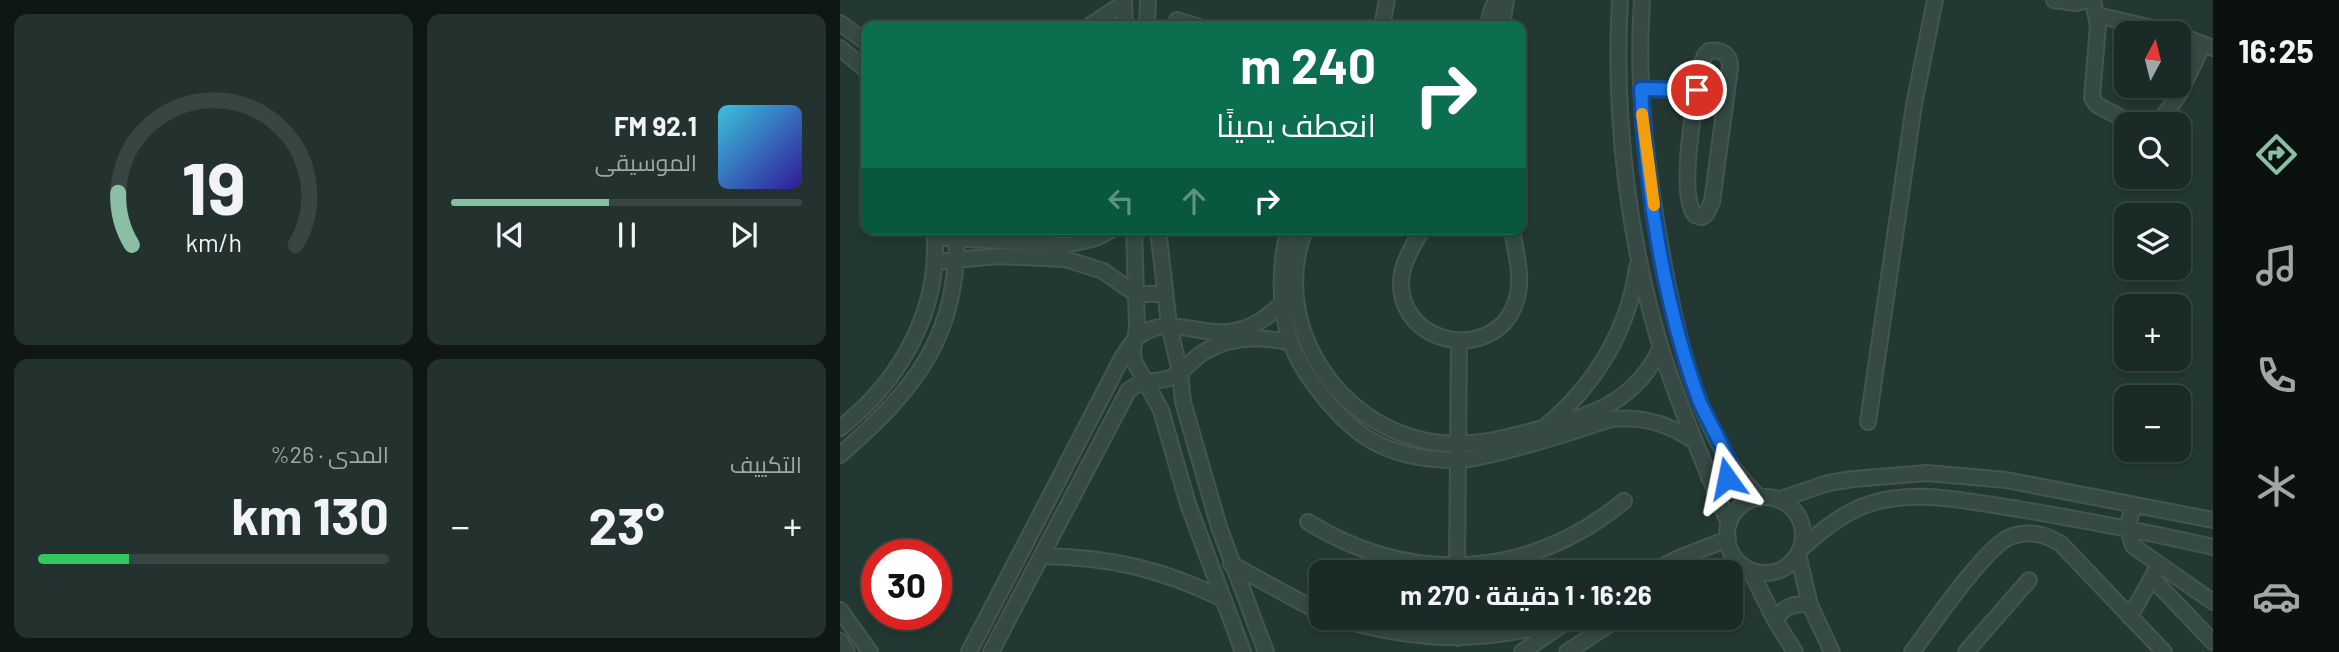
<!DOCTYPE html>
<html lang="ar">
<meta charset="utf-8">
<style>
body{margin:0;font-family:Barlow,Cairo,sans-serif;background:#23322e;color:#f1f3f6;direction:rtl;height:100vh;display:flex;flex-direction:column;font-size:26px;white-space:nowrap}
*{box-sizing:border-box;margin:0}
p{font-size:23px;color:#9fa7a7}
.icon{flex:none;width:38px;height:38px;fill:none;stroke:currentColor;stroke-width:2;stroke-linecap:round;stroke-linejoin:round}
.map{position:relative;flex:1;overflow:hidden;direction:ltr}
.side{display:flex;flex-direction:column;gap:14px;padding:14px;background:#0e1715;width:840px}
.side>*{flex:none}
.hud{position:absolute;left:21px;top:21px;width:665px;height:214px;border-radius:14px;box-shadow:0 4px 10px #0003,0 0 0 2px #384643;direction:rtl;background:#0b6e4f;color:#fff;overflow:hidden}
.needle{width:46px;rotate:7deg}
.buttons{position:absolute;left:1274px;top:21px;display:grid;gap:14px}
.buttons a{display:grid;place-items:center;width:77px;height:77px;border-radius:14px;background:#1a2a26;box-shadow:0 4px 10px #0003,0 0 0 2px #384643;font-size:35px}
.speed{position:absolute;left:21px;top:539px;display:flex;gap:14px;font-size:35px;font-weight:700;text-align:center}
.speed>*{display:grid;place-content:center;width:91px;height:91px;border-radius:50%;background:#1a2a26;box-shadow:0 4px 10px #0003,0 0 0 2px #384643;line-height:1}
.speed .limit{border:10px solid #d22;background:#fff;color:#111}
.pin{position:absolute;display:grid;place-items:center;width:60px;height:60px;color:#fff;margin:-30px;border:4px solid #fff;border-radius:50%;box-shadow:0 2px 7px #0007}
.me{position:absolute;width:77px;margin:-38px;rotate:348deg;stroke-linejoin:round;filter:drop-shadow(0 0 5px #0008)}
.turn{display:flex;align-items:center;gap:24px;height:147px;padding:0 35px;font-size:32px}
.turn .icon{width:91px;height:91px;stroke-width:2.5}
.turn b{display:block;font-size:49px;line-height:60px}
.lanes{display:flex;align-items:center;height:66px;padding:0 35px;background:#0003;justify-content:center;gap:35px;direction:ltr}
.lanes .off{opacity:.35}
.big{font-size:52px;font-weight:700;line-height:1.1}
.side .card{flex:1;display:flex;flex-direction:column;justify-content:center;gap:10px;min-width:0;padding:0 24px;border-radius:14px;background:#23322e}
.side .dial{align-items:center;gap:0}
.dial svg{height:182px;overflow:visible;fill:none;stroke:#384643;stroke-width:7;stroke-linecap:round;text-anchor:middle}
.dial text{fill:#f1f3f6;stroke:none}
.song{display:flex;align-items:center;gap:21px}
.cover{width:84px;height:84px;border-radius:10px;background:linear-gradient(135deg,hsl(190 70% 55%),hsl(250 70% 35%))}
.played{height:7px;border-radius:4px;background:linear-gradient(90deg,#8abfa5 45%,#384643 45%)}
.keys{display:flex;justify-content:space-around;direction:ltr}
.heat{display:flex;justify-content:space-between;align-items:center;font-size:38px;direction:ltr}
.charge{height:10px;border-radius:5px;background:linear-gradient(90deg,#34c759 26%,#384643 0)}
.side .tiles{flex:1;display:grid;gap:14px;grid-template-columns:repeat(2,1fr)}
.trip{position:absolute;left:469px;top:560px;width:434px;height:70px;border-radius:14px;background:#1a2a26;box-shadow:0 4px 10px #0003,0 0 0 2px #384643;font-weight:700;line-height:70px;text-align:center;direction:rtl}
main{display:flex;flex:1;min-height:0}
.dock{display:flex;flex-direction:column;width:126px;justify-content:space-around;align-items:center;background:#0a110f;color:#9fa7a7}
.dock .icon{width:49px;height:49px}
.dock .selected{color:#8abfa5}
.dock b{font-size:32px;color:#f1f3f6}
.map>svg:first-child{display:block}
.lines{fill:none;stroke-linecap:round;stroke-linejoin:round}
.minor-casing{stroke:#435551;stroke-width:18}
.minor{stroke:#364944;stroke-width:14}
.route-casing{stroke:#114b97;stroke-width:18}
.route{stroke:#1a73e8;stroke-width:12}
.slow{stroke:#f59e0b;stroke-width:12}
</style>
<main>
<nav class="dock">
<b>16:25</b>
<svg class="icon selected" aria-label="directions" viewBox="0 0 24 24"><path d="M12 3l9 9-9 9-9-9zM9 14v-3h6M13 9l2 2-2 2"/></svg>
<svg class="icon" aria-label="music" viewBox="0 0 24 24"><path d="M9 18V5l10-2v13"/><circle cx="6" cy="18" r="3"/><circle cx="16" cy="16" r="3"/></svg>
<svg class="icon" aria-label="phone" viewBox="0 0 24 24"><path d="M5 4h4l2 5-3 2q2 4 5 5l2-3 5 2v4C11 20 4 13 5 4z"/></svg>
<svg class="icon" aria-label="climate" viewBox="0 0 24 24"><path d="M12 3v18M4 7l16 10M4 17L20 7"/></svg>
<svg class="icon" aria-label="car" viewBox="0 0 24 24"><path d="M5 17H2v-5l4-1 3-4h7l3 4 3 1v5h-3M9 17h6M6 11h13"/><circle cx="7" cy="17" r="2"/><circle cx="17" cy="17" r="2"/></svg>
</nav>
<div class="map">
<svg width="1373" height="652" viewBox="0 0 1373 652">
<rect width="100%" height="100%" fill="#233833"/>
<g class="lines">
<defs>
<path id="minor" d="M 284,0 L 285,26
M 780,0 C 773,118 789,249 825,361 C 843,417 867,470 889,524
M 802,0 C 796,84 806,166 821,249 C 834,321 850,399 889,461 C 898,475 909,487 920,498
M 1214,0 L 1236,3 L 1249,0
M 1253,0 L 1258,26 L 1252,98 L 1257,105 L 1293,124
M 1257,15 L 1334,33
M 337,20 L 357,26
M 0,23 L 26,42
M 249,26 L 284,3
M 307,26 L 308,0
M 542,26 L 547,0
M 648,26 L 651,12 L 656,0
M 662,26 L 666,0
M 1339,35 L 1373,48
M 0,48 L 26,70
M 869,51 C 882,49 891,55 890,68 L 872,202 L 866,214 L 862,217 L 855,215 C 837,193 856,95 861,65 L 865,55 Z
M 801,89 L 857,90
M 1318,124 L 1340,93 L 1363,44
M 294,229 L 297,328 L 293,350 L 294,361 L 321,410 L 348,504 L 403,652
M 318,229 L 329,325 L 340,372 L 343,402 L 379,527 L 426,652
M 449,229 C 439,264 439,305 450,340 C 461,374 502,425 534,442 C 558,455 589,460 616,460 C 629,460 641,456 653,454 C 693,445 732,432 771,419 C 802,416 828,423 854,441
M 465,229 C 429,323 496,426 592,442 C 631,448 666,438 703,428 C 756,415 797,399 821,347
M 582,229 C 575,243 565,257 562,273 C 550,348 664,368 678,293 C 682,273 675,249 672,229
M 95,237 L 226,245 L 256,238 L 273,229
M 95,262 L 158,256 L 225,259 L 263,271 L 296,294 L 325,294
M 1028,422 L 1074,105 L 1095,0
M 707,425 C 755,385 789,329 797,267
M 0,428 C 61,381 102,307 94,229
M 0,455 C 77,387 118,338 117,229
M 869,478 L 878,482 C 888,479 892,473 890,463
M887 535a38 38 0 1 1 76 0a38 38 0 1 1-76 0Z
M 938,500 L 988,483 L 1013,479 L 1087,473 L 1166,480 L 1373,520
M 1296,505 L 1291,513 L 1288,528 L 1293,546 L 1373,602
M 468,522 C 572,586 689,579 784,501
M 962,548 C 981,531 1004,512 1029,504 C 1076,488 1130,502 1178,509 C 1243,520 1308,532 1373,547
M 958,554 L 970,605 L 992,652
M 202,556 C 270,557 322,569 383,599
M 391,564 L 481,613
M 910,570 L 935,620 L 955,652
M 617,572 L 619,341
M 811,572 L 839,558 L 888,539
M 875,572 L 903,566
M 1312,578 L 1373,642
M 0,610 L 30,652
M 1290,617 L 1315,572
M 496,618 C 582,643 646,644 732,618
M 618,618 L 618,638
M 935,620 C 944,607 954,602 970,605
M 0,641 L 7,652
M 129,652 L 271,379 C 278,365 286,348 298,337 C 325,314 356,335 387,332 C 411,330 427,318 443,302
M 151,652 L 288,391 C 306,376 316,385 334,376 C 346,370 353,358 364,352 C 391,336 422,336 451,343
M 682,652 L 720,626
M 727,652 L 779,618
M 1072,652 C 1091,627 1145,547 1170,537 C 1188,530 1206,534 1221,544 L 1324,652
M 1126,652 L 1189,580"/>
</defs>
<use href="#minor" class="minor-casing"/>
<use href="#minor" class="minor"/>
</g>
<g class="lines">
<defs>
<path id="route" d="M 857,90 L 801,89 C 806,191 824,304 859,400 C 864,413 891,460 891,468 C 891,473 890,473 887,478"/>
</defs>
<use href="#route" class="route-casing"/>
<use href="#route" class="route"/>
<path class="slow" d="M 802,114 L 814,205"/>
</g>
</svg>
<div class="buttons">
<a><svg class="needle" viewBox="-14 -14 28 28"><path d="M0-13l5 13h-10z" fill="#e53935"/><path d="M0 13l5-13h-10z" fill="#9fa7a7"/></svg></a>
<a><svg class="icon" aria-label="search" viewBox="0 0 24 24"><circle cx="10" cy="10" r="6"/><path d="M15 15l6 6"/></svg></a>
<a><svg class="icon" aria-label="layers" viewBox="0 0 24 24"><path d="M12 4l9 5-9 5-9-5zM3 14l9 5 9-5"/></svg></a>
<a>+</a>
<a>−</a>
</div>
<div class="speed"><div class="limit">30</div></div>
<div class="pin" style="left:857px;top:90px;background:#d93025"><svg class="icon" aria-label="arrive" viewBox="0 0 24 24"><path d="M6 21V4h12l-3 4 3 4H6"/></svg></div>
<svg class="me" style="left:887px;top:478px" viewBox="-20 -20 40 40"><path d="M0-17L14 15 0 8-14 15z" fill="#1a73e8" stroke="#fff" stroke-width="4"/></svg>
<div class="trip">16:26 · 1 دقيقة · 270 m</div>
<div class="hud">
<div class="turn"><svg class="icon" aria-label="right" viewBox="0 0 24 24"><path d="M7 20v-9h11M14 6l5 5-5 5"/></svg><div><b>240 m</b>انعطف يمينًا</div></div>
<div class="lanes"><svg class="icon off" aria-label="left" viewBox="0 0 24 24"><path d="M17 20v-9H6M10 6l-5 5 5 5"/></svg><svg class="icon off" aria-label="ahead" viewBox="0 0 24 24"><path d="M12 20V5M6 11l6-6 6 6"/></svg><svg class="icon" aria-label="right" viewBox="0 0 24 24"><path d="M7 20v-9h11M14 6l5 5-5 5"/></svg></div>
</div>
</div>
<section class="side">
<div class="tiles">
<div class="card">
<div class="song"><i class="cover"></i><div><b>92.1 FM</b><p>الموسيقى</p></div></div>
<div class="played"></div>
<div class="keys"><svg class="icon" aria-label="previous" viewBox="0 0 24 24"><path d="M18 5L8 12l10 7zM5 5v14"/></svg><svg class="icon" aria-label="pause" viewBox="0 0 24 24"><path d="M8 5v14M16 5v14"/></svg><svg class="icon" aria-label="next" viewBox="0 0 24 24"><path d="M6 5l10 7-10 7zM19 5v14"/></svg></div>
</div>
<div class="card dial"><svg viewBox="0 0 100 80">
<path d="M14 69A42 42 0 1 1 86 69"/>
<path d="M14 69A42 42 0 0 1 8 46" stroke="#8abfa5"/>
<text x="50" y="56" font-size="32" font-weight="700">19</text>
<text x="50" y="72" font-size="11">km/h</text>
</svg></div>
<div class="card"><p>التكييف</p>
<div class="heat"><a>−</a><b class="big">23°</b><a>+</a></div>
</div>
<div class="card"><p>المدى · 26%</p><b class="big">130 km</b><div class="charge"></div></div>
</div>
</section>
</main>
